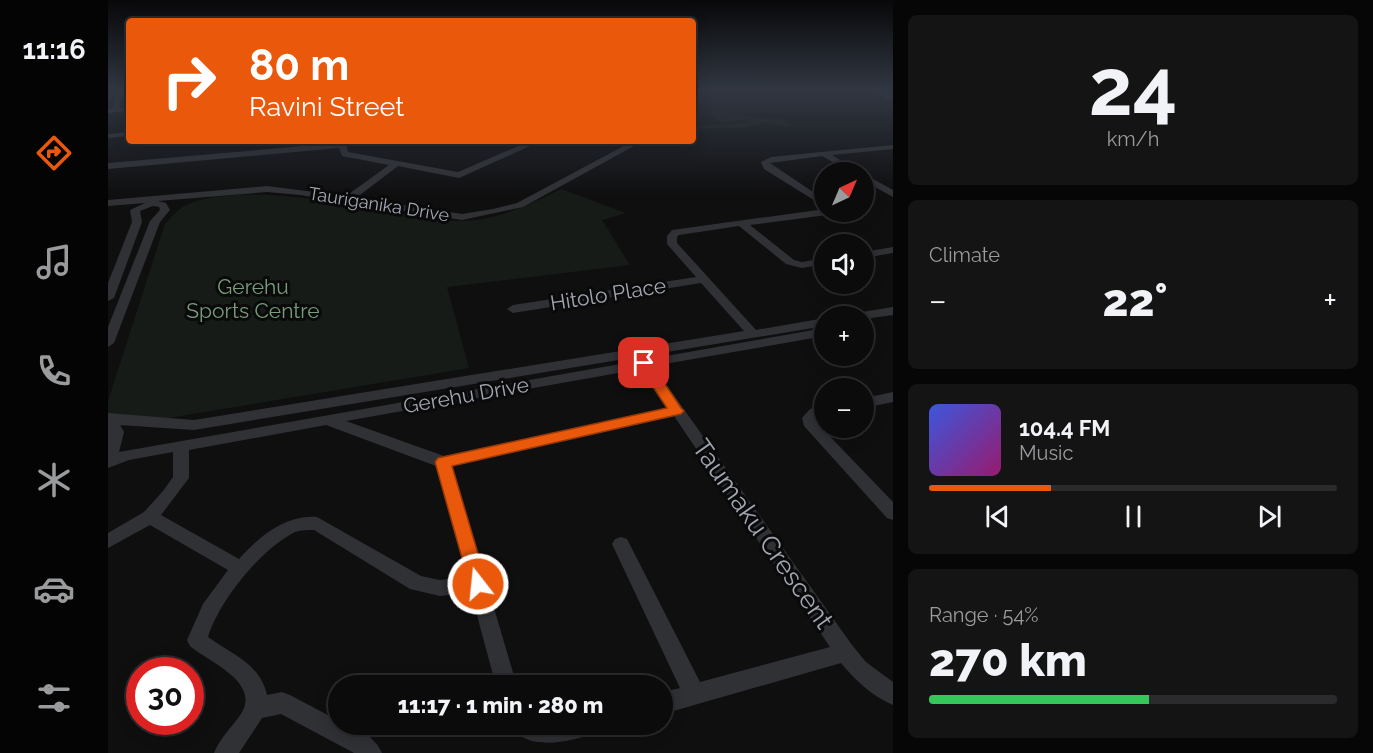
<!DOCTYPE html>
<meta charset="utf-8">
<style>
body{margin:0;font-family:Raleway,sans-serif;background:#141415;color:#f1f3f6;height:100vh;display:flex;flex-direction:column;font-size:22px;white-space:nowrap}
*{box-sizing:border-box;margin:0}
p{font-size:20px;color:#9a9b9d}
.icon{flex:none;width:33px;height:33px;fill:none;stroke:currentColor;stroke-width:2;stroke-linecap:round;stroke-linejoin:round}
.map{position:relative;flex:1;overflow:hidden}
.details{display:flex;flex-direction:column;gap:15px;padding:15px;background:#060607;width:480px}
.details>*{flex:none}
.hud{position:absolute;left:18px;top:18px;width:570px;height:126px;border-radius:6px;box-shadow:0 3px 15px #0003,0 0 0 2px #2b2b2d;background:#ea580c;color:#fff;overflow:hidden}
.needle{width:39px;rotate:44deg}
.buttons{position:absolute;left:706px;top:162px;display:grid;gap:12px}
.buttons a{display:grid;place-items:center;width:60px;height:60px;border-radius:50%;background:#0b0b0c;box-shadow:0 3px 15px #0003,0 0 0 2px #2b2b2d;font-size:30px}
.speed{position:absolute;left:18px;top:657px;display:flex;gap:12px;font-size:30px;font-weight:700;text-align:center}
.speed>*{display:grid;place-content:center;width:78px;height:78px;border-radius:50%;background:#0b0b0c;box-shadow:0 3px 15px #0003,0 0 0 2px #2b2b2d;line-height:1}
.speed .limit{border:9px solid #d22;background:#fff;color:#111}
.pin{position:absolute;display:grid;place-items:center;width:51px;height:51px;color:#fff;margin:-26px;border-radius:12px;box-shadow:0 3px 9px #0006}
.me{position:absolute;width:66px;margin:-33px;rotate:344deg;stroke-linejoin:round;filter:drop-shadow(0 0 4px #0008)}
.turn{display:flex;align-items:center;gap:21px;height:126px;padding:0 24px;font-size:27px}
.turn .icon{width:78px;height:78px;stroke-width:2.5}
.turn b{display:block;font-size:42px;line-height:51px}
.big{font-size:45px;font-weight:800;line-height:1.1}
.details .tile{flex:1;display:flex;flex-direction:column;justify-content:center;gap:9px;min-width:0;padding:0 21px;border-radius:9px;background:#141415}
.details .dial{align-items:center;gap:0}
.dial b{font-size:78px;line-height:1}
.song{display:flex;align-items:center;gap:18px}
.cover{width:72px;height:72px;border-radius:9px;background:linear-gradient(135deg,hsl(230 70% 55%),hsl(320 70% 35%))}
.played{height:6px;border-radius:3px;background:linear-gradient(90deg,#ea580c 30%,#2b2b2d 30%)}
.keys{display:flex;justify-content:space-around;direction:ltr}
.heat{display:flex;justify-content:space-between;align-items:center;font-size:33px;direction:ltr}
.charge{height:9px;border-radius:4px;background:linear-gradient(90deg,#34c759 54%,#2b2b2d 0)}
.trip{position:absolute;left:220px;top:675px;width:345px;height:60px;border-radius:30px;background:#0b0b0c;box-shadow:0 3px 15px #0003,0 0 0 2px #2b2b2d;font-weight:800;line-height:60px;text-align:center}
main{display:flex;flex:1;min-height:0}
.tabs{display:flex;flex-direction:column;width:108px;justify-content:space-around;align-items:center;background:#040405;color:#9a9b9d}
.tabs .icon{width:42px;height:42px}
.tabs .current{color:#ea580c}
.tabs b{font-size:27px;color:#f1f3f6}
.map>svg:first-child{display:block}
.green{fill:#161b17}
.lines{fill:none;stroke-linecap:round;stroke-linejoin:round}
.minor{fill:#303135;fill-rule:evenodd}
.route{fill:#ea580c;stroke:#983908;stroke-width:1.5}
.labels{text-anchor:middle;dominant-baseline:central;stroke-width:6;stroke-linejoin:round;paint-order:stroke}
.far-street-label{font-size:18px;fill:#a1a6b1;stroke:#0a0a0b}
.park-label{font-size:21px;fill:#789c7b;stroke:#0a0a0b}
.street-label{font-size:21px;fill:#a1a6b1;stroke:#0a0a0b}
.near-street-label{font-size:26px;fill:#a1a6b1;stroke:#0a0a0b}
</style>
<main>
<nav class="tabs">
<b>11:16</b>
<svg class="icon current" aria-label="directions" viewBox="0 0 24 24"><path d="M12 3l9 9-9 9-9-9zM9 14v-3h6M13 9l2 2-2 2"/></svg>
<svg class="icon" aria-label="music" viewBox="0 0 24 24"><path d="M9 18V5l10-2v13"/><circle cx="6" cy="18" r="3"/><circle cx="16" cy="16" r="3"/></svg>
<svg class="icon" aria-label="phone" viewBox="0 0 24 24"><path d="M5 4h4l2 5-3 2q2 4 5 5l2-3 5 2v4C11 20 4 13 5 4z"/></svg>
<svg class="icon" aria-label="climate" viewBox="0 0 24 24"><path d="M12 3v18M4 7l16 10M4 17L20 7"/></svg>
<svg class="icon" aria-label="car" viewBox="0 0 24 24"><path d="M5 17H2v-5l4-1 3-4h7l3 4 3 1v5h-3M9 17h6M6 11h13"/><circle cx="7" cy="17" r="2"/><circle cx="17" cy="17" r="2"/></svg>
<svg class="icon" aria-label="filters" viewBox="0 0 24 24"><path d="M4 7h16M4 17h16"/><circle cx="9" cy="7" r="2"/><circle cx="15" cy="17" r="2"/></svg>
</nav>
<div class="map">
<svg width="785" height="753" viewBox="0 0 785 753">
<rect width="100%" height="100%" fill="#0f0f10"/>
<path class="green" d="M 609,111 L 660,119 L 671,118 L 685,125 C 671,130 662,121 648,122 L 652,123 L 651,125 L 630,128 L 585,129 L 585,127 L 592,126 L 644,122 C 640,122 633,119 630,120 C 616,123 613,127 601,113 Z
M 453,189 L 518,213 L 494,220 L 522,265 L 339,287 L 361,368 L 0,428 L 0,401 L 57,224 C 62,219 67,212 73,208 C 89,198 108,197 126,195 C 180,192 232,204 285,212 C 308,216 331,222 354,221 C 390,220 421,205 453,189 Z"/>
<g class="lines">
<path class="minor" d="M 10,90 L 16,90 L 11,108 L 21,107 L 21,111 L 0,113 L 0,109 L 4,109 Z
M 764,90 L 771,90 L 785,97 L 785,102 Z
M 21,132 L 21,136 L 0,138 L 0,134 Z
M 229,141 L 237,141 L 240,152 L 350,172 L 422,141 L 433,141 L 351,178 L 290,166 L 248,198 L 354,214 L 385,209 L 409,203 L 525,141 L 535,141 L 415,207 L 354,220 L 192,195 L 159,192 L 50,201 L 58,203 L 62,210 L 52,222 L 6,343 L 0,347 L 0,327 L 42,221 L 52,210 L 51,207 L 45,206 L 32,211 L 34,222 L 6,298 L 0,301 L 0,283 L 24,222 L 22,210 L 37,203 L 0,206 L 0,200 L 159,186 L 238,196 L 281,165 L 234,156 L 231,148 L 0,169 L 0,163 L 230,143 Z
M 785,145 L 785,149 L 724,155 L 752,172 L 743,172 L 714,156 L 662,163 L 717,200 L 717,207 L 656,169 L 653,162 L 663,157 Z
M 756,174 L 785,190 L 785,197 L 756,181 Z
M 717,209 L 717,212 L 724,212 L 719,215 L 642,225 L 686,260 L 694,262 L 717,258 L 717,264 L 694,268 L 678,264 L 631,226 L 571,235 L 569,237 L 569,243 L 648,330 L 717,318 L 717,326 L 86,430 L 12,425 L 16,432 L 11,452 L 717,328 L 717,336 L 545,366 L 744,645 L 758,662 L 785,682 L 785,705 C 765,697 746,679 733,663 L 555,714 L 555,692 L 572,688 L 504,544 L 507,539 L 513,537 L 519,539 L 592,682 L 722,647 L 566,416 L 344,466 L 409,686 L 388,686 L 363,593 L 332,596 L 302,589 L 206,530 C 200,530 193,530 187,532 C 153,549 111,601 100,637 C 123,654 152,663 159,695 L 174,692 L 182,695 L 231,721 L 231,724 C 248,724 268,738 274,753 L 246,753 L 173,714 L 154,718 L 131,753 L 106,753 C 112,738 124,727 133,714 C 153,682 102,663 82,646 L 79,640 L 95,604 L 120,570 L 42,525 L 0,548 L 0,533 L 36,512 L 55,491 L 65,477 L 65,452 L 21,460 L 0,468 L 0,413 L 86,420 L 636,331 L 593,283 L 405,313 L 399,309 L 405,305 L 588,277 L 559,244 L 559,236 L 564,230 ZM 533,369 L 560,408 L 336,456 L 238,421 ZM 218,425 L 328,466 L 359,577 L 332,580 L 313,576 L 209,517 C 177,515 152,536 131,559 L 53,515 L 81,478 L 81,450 Z
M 785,247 L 785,253 L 756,258 L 756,252 Z
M 785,307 L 785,315 L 756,319 L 756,316 L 748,316 L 754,312 Z
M 785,392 L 785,402 L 756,408 L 756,398 Z
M 717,405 L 717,415 L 709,419 L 710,424 L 785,502 L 785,520 L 779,518 L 696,426 L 694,418 L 702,409 Z
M 402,724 L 492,724 L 489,732 C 463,742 417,753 402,724 Z"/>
</g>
<linearGradient id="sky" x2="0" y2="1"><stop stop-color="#080809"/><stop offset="0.46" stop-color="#313742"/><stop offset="1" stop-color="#313742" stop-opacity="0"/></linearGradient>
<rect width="785" height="195" fill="url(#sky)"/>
<path class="route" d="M 536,359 L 541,360 L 573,408 L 576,411 L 573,414 L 344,466 L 379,584 L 376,590 L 370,592 L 363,590 L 327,462 L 330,458 L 559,408 L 529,363 Z"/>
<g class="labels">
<g class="far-street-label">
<text transform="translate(271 204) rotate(9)">Tauriganika Drive</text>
</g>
<g class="park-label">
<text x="145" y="286">Gerehu<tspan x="145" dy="24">Sports Centre</tspan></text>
</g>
<g class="street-label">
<text transform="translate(500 294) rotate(-9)">Hitolo Place</text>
<text transform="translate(358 395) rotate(-10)">Gerehu Drive</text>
</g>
<g class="near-street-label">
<text transform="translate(655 534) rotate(55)">Taumaku Crescent</text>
</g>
</g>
</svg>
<div class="buttons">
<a><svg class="needle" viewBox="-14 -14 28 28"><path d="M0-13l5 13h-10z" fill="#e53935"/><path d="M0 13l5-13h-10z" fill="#9a9b9d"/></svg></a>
<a><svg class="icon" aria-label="sound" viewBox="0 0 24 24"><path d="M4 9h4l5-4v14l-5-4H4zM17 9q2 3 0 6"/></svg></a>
<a>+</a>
<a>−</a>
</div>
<div class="speed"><div class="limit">30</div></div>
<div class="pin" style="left:536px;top:363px;background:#d93025"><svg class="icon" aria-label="arrive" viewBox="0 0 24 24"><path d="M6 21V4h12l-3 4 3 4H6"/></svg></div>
<svg class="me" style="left:370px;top:584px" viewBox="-20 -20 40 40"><circle r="17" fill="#ea580c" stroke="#fff" stroke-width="3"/><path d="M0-11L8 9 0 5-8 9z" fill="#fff"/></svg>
<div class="trip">11:17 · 1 min · 280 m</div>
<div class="hud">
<div class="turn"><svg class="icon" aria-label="right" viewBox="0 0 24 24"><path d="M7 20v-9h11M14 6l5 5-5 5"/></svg><div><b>80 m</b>Ravini Street</div></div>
</div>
</div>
<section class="details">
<div class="tile dial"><b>24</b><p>km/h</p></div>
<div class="tile"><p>Climate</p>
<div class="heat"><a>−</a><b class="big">22°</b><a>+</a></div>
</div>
<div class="tile">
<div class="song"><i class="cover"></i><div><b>104.4 FM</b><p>Music</p></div></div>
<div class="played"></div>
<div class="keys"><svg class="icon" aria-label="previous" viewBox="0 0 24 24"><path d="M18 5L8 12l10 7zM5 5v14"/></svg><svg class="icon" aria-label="pause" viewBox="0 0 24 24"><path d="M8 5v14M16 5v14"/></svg><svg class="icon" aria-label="next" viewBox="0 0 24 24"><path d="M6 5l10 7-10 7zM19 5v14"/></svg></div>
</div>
<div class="tile"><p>Range · 54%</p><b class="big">270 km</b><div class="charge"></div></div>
</section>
</main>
